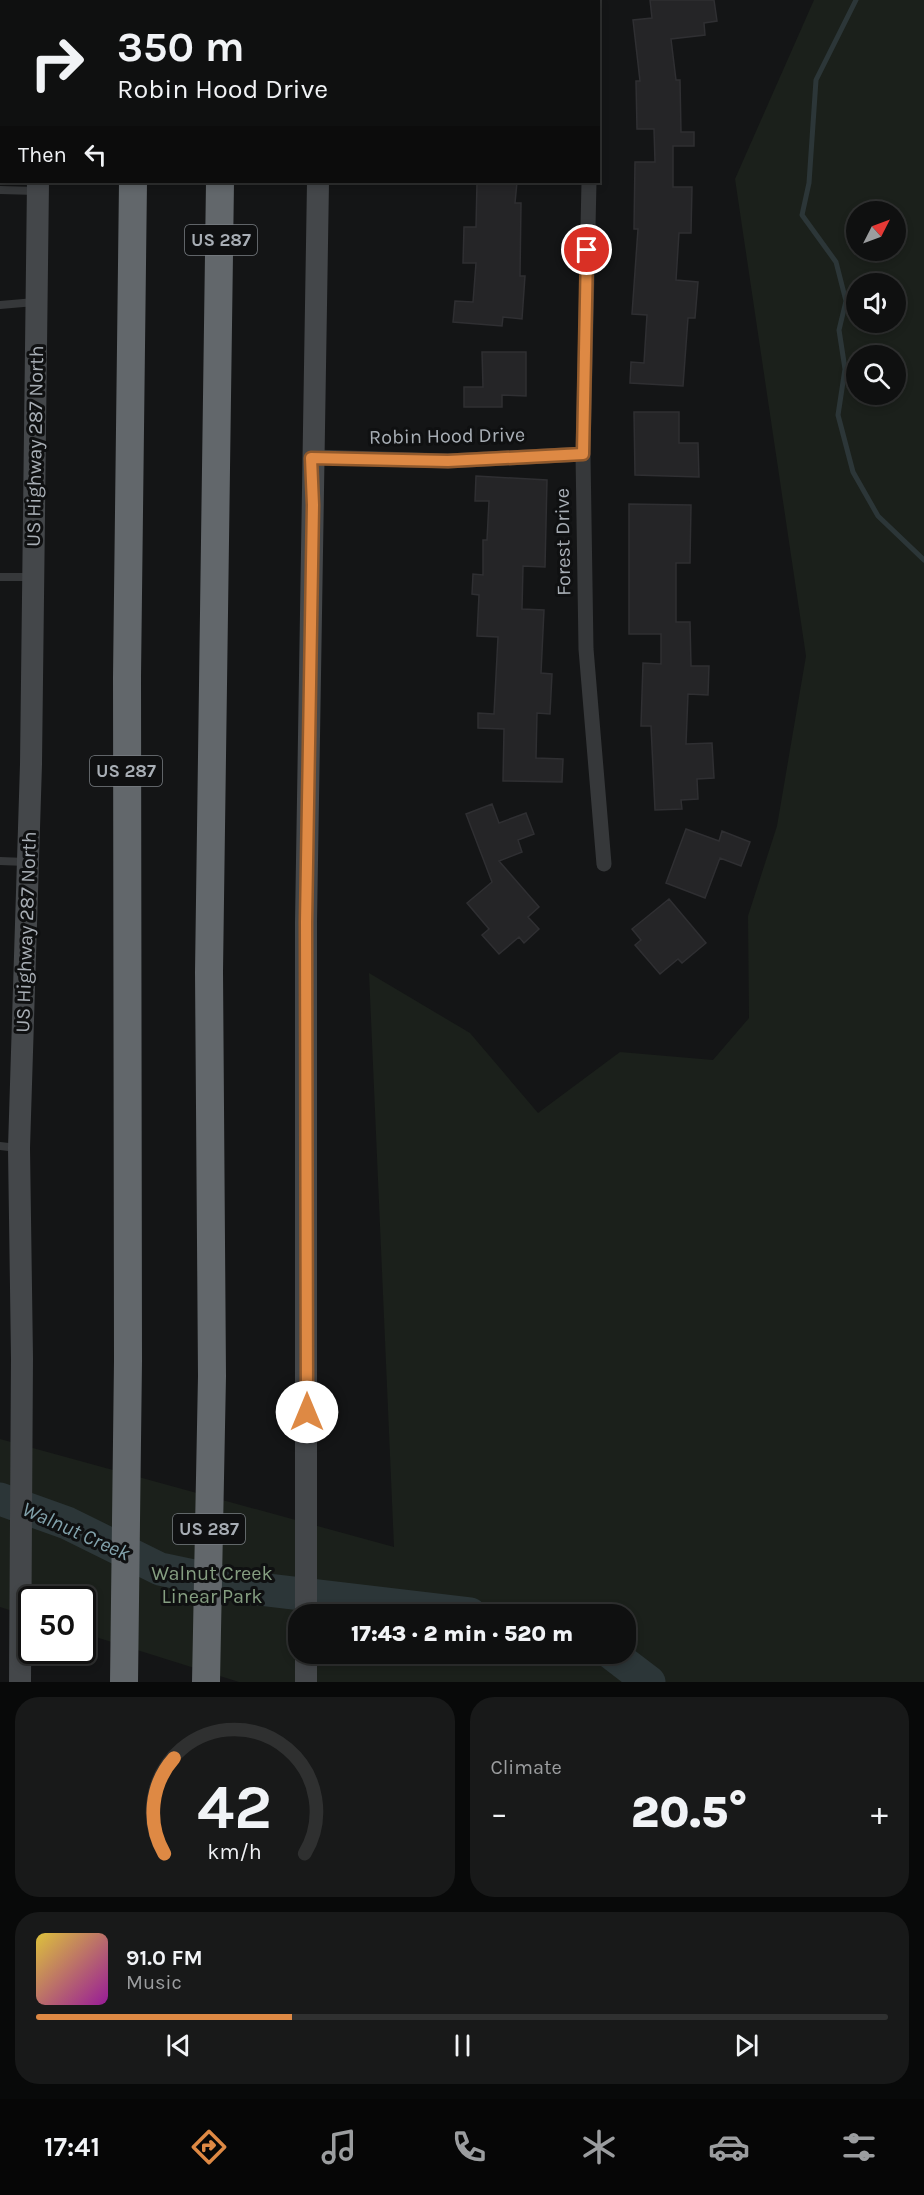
<!DOCTYPE html>
<meta charset="utf-8">
<style>
body{margin:0;font-family:Karla,sans-serif;background:#181919;color:#f1f3f6;height:100vh;display:flex;flex-direction:column;font-size:22px;white-space:nowrap}
*{box-sizing:border-box;margin:0}
p{font-size:20px;color:#9b9d9f}
.icon{flex:none;width:33px;height:33px;fill:none;stroke:currentColor;stroke-width:2;stroke-linecap:round;stroke-linejoin:round}
.map{position:relative;height:1682px;overflow:hidden}
.details{display:flex;flex-direction:column;gap:15px;padding:15px;background:#080909;flex:1}
.details>*{flex:none}
.guide{position:absolute;left:0px;top:0px;width:600px;height:183px;box-shadow:0 3px 9px #0003,0 0 0 2px #2f3030;background:#0f1010;color:#f1f3f6;overflow:hidden}
.needle{width:39px;rotate:48deg}
.controls{position:absolute;left:846px;top:201px;display:grid;gap:12px}
.controls a{display:grid;place-items:center;width:60px;height:60px;border-radius:50%;background:#0f1010;box-shadow:0 3px 9px #0003,0 0 0 2px #2f3030;font-size:30px}
.speed{position:absolute;left:18px;top:1586px;display:flex;gap:12px;font-size:30px;font-weight:700;text-align:center}
.speed>*{display:grid;place-content:center;width:78px;height:78px;border-radius:50%;background:#0f1010;box-shadow:0 3px 9px #0003,0 0 0 2px #2f3030;line-height:1}
.speed .limit{border:3px solid #111;border-radius:9px;background:#fff;color:#111}
.pin{position:absolute;display:grid;place-items:center;width:51px;height:51px;color:#fff;margin:-26px;border:3px solid #fff;border-radius:50%;box-shadow:0 2px 6px #0007}
.me{position:absolute;width:66px;margin:-33px;rotate:0deg;stroke-linejoin:round;filter:drop-shadow(0 0 4px #0008)}
.turn{display:flex;align-items:center;gap:21px;height:126px;padding:0 18px;font-size:27px}
.turn .icon{width:78px;height:78px;stroke-width:2.5}
.turn b{display:block;font-size:42px;line-height:51px}
.then{display:flex;align-items:center;height:57px;padding:0 18px;background:#0003;gap:12px;font-size:22px}
.big{font-size:45px;font-weight:800;line-height:1.1}
.details .widget{flex:1;display:flex;flex-direction:column;justify-content:center;gap:9px;min-width:0;padding:0 21px;border-radius:24px;background:#181919}
.details .dial{align-items:center;gap:0}
.dial svg{height:156px;overflow:visible;fill:none;stroke:#2f3030;stroke-width:7;stroke-linecap:round;text-anchor:middle}
.dial text{fill:#f1f3f6;stroke:none}
.song{display:flex;align-items:center;gap:18px}
.cover{width:72px;height:72px;border-radius:9px;background:linear-gradient(135deg,hsl(50 70% 55%),hsl(300 70% 35%))}
.played{height:6px;border-radius:3px;background:linear-gradient(90deg,#de8944 30%,#2f3030 30%)}
.keys{display:flex;justify-content:space-around;direction:ltr}
.heat{display:flex;justify-content:space-between;align-items:center;font-size:33px;direction:ltr}
.details .tiles{flex:1;display:grid;gap:15px;grid-template-columns:1fr 1fr}
.widget:last-child{grid-column:span 2}
.trip{position:absolute;left:288px;top:1604px;width:348px;height:60px;border-radius:24px;background:#0f1010;box-shadow:0 3px 9px #0003,0 0 0 2px #2f3030;font-weight:800;line-height:60px;text-align:center}
.menu{display:flex;height:96px;justify-content:space-around;align-items:center;background:#060606;color:#9b9d9f}
.menu .icon{width:42px;height:42px}
.menu .on{color:#de8944}
.menu b{font-size:27px;color:#f1f3f6}
.map>svg:first-child{display:block}
.green{fill:#1b201b;fill-rule:evenodd}
.lines{fill:none;stroke-linecap:round;stroke-linejoin:round}
.stream{stroke:#2c3638;stroke-width:5}
.river{stroke:#2c3638;stroke-width:33}
.building{fill:#252527;stroke:#2f2f32;stroke-width:1.5}
.lane{stroke:#36383a;stroke-width:8}
.street{stroke:#36383a;stroke-width:15}
.secondary{stroke:#44474a;stroke-width:22}
.highway{stroke:#62676b;stroke-width:28}
.route-casing{stroke:#90592c;stroke-width:15}
.route{stroke:#de8944;stroke-width:10}
.labels{text-anchor:middle;dominant-baseline:central;stroke-width:6;stroke-linejoin:round;paint-order:stroke}
.shield{fill:#0f1011;stroke:#7a7f84;stroke-width:1.5}
.shield-label{font-size:18px;font-weight:bold;fill:#a8aeb5}
.street-label{font-size:20px;fill:#a8aeb5;stroke:#0f1011}
.park-label{font-size:20px;fill:#859e81;stroke:#0f1011}
.water-label{font-size:21px;font-style:italic;fill:#82a2ac;stroke:#0f1011}
</style>
<div class="map">
<svg width="924" height="1682" viewBox="0 0 924 1682">
<rect width="100%" height="100%" fill="#141516"/>
<path class="green" d="M 814,0 L 924,0 L 924,1682 L 239,1682 L 83,1633 L 82,1599 L 32,1599 L 31,1617 L 0,1607 L 0,1439 L 394,1547 L 369,973 L 470,1033 L 538,1113 L 620,1052 L 713,1060 L 749,1018 L 748,916 L 777,826 L 806,656 L 735,179 ZM 856,212 L 896,212 L 896,250 L 856,250 ZM 856,284 L 896,284 L 896,322 L 856,322 ZM 856,356 L 896,356 L 896,394 L 856,394 ZM 298,1614 L 626,1614 L 626,1653 L 298,1653 Z"/>
<g class="lines">
<path class="stream" d="M 856,0 L 816,80 L 809,183 L 802,215 L 836,262 L 846,301 L 839,330 L 845,369 L 838,415 L 853,472 L 878,516 L 924,560"/>
<path class="river" d="M 0,1499 L 67,1523 L 160,1569 L 250,1588 L 470,1614
M 611,1653 L 649,1682"/>
</g>
<path class="building" d="M 650,0 L 714,0 L 717,21 L 704,23 L 705,35 L 671,39 L 676,80 L 680,80 L 681,132 L 694,132 L 694,146 L 673,146 L 673,187 L 692,187 L 691,233 L 679,233 L 676,280 L 698,282 L 695,318 L 688,318 L 683,386 L 630,383 L 631,362 L 644,363 L 647,315 L 632,314 L 638,229 L 634,229 L 635,162 L 655,162 L 654,129 L 637,129 L 636,81 L 640,81 L 633,20 L 652,18 Z
M 477,182 L 517,182 L 515,203 L 521,203 L 520,276 L 525,276 L 522,319 L 503,317 L 502,326 L 453,322 L 455,301 L 473,302 L 476,263 L 463,263 L 464,227 L 476,227 Z
M 482,352 L 526,352 L 526,396 L 502,395 L 502,407 L 464,407 L 464,387 L 483,387 Z
M 634,412 L 679,412 L 679,443 L 698,443 L 699,477 L 635,475 Z
M 476,476 L 547,480 L 545,567 L 523,566 L 522,609 L 544,610 L 541,673 L 552,674 L 550,714 L 537,713 L 536,758 L 563,759 L 562,782 L 503,781 L 504,729 L 478,728 L 478,713 L 494,714 L 498,637 L 477,636 L 479,595 L 472,594 L 473,574 L 483,575 L 483,540 L 487,540 L 489,501 L 475,501 Z
M 629,504 L 691,505 L 690,563 L 676,563 L 676,622 L 690,622 L 691,666 L 709,666 L 708,695 L 688,694 L 686,744 L 712,743 L 714,778 L 697,779 L 698,799 L 681,800 L 682,809 L 655,810 L 651,726 L 641,726 L 643,663 L 661,664 L 661,634 L 629,634 Z
M 492,804 L 499,823 L 526,813 L 534,834 L 518,840 L 522,852 L 499,861 L 539,907 L 528,917 L 539,929 L 524,943 L 519,937 L 499,954 L 482,935 L 489,929 L 467,903 L 492,882 L 466,814 Z
M 686,829 L 719,841 L 722,831 L 750,842 L 741,866 L 720,858 L 705,898 L 666,883 Z
M 669,899 L 706,943 L 682,963 L 678,959 L 660,974 L 635,945 L 641,940 L 632,929 Z"/>
<g class="lines">
<path class="lane" d="M 0,130 L 2,130
M 0,190 L 36,191
M 0,305 L 35,302
M 0,577 L 31,577
M 0,861 L 26,862
M 0,1146 L 17,1148"/>
<path class="street" d="M 592,2 L 592,0
M 589,182 L 583,454 L 586,649 L 604,864
M 311,457 L 448,461 L 583,454"/>
<path class="secondary" d="M 39,2 L 39,0
M 322,2 L 322,0
M 306,1614 L 306,922 L 318,182
M 20,1682 L 22,1358 L 19,1148 L 31,764 L 38,182
M 306,1682 L 306,1653"/>
<path class="highway" d="M 118,0 L 118,2
M 235,2 L 235,0
M 124,1682 L 128,1361 L 127,677 L 133,182
M 206,1682 L 212,1376 L 209,972 L 220,182"/>
</g>
<g class="lines">
<defs>
<path id="route" d="M 307,1412 L 306,922 L 313,505 L 311,458 L 448,461 L 583,454 L 587,250"/>
</defs>
<use href="#route" class="route-casing"/>
<use href="#route" class="route"/>
</g>
<g class="labels">
<g class="shield">
<rect x="185" y="225" width="72" height="30" rx="4.5"/>
<rect x="90" y="756" width="72" height="30" rx="4.5"/>
<rect x="173" y="1514" width="72" height="30" rx="4.5"/>
</g>
<g class="shield-label">
<text x="221" y="240">US 287</text>
<text x="126" y="771">US 287</text>
<text x="209" y="1529">US 287</text>
</g>
<g class="street-label">
<text transform="translate(447 436) rotate(-1)">Robin Hood Drive</text>
<text transform="translate(35 446) rotate(-89)">US Highway 287 North</text>
<text transform="translate(563 542) rotate(-91)">Forest Drive</text>
<text transform="translate(26 932) rotate(-88)">US Highway 287 North</text>
</g>
<g class="park-label">
<text x="212" y="1573">Walnut Creek<tspan x="212" dy="23">Linear Park</tspan></text>
</g>
<g class="water-label">
<text transform="translate(76 1531) rotate(24)">Walnut Creek</text>
</g>
</g>
</svg>
<div class="controls">
<a><svg class="needle" viewBox="-14 -14 28 28"><path d="M0-13l5 13h-10z" fill="#e53935"/><path d="M0 13l5-13h-10z" fill="#9b9d9f"/></svg></a>
<a><svg class="icon" aria-label="sound" viewBox="0 0 24 24"><path d="M4 9h4l5-4v14l-5-4H4zM17 9q2 3 0 6"/></svg></a>
<a><svg class="icon" aria-label="search" viewBox="0 0 24 24"><circle cx="10" cy="10" r="6"/><path d="M15 15l6 6"/></svg></a>
</div>
<div class="speed"><div class="limit">50</div></div>
<div class="pin" style="left:587px;top:250px;background:#d93025"><svg class="icon" aria-label="arrive" viewBox="0 0 24 24"><path d="M6 21V4h12l-3 4 3 4H6"/></svg></div>
<svg class="me" style="left:307px;top:1412px" viewBox="-20 -20 40 40"><circle r="19" fill="#fff"/><path d="M0-13L10 11 0 6-10 11z" fill="#de8944"/></svg>
<div class="trip">17:43 · 2 min · 520 m</div>
<div class="guide">
<div class="turn"><svg class="icon" aria-label="right" viewBox="0 0 24 24"><path d="M7 20v-9h11M14 6l5 5-5 5"/></svg><div><b>350 m</b>Robin Hood Drive</div></div>
<div class="then">Then<svg class="icon" aria-label="left" viewBox="0 0 24 24"><path d="M17 20v-9H6M10 6l-5 5 5 5"/></svg></div>
</div>
</div>
<section class="details">
<div class="tiles">
<div class="widget dial"><svg viewBox="0 0 100 80">
<path d="M14 69A42 42 0 1 1 86 69"/>
<path d="M14 69A42 42 0 0 1 19 20" stroke="#de8944"/>
<text x="50" y="56" font-size="32" font-weight="700">42</text>
<text x="50" y="72" font-size="11">km/h</text>
</svg></div>
<div class="widget"><p>Climate</p>
<div class="heat"><a>−</a><b class="big">20.5°</b><a>+</a></div>
</div>
<div class="widget">
<div class="song"><i class="cover"></i><div><b>91.0 FM</b><p>Music</p></div></div>
<div class="played"></div>
<div class="keys"><svg class="icon" aria-label="previous" viewBox="0 0 24 24"><path d="M18 5L8 12l10 7zM5 5v14"/></svg><svg class="icon" aria-label="pause" viewBox="0 0 24 24"><path d="M8 5v14M16 5v14"/></svg><svg class="icon" aria-label="next" viewBox="0 0 24 24"><path d="M6 5l10 7-10 7zM19 5v14"/></svg></div>
</div>
</div>
</section>
<nav class="menu">
<b>17:41</b>
<svg class="icon on" aria-label="directions" viewBox="0 0 24 24"><path d="M12 3l9 9-9 9-9-9zM9 14v-3h6M13 9l2 2-2 2"/></svg>
<svg class="icon" aria-label="music" viewBox="0 0 24 24"><path d="M9 18V5l10-2v13"/><circle cx="6" cy="18" r="3"/><circle cx="16" cy="16" r="3"/></svg>
<svg class="icon" aria-label="phone" viewBox="0 0 24 24"><path d="M5 4h4l2 5-3 2q2 4 5 5l2-3 5 2v4C11 20 4 13 5 4z"/></svg>
<svg class="icon" aria-label="climate" viewBox="0 0 24 24"><path d="M12 3v18M4 7l16 10M4 17L20 7"/></svg>
<svg class="icon" aria-label="car" viewBox="0 0 24 24"><path d="M5 17H2v-5l4-1 3-4h7l3 4 3 1v5h-3M9 17h6M6 11h13"/><circle cx="7" cy="17" r="2"/><circle cx="17" cy="17" r="2"/></svg>
<svg class="icon" aria-label="filters" viewBox="0 0 24 24"><path d="M4 7h16M4 17h16"/><circle cx="9" cy="7" r="2"/><circle cx="15" cy="17" r="2"/></svg>
</nav>
